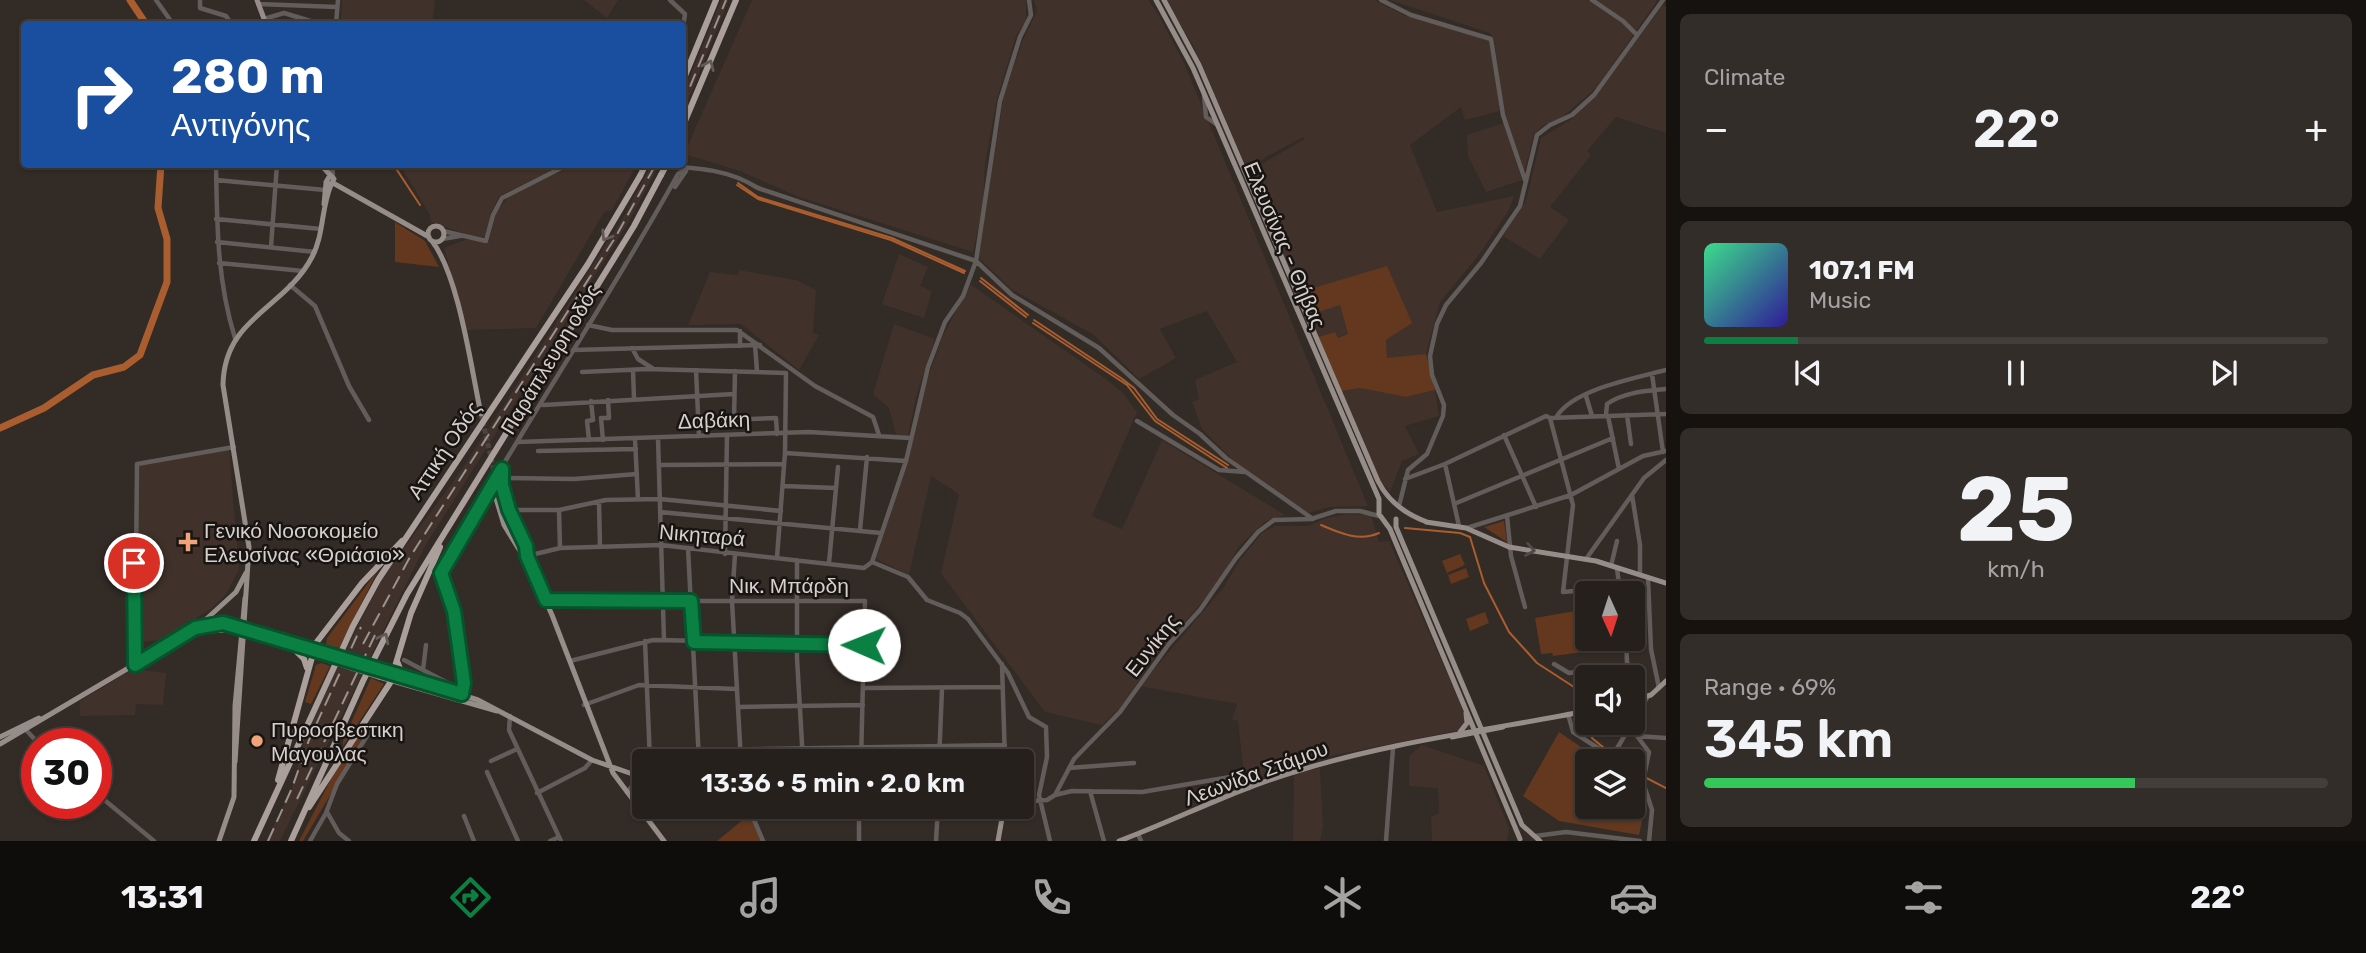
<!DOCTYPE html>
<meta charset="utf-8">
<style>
body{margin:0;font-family:Rubik,sans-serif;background:#322d29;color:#f1f3f6;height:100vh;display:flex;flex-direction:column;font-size:26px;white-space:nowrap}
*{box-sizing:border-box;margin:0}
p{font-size:23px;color:#a4a3a3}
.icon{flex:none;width:38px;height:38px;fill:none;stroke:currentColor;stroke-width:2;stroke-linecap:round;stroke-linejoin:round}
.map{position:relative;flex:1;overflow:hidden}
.panel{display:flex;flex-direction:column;gap:14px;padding:14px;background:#15120f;width:700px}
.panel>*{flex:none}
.banner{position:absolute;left:21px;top:21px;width:665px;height:147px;border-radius:7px;box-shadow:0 2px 5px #0004,0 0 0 2px #423e3b;background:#1a4fa0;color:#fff;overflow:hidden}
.needle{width:46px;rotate:177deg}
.fabs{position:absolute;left:1575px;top:581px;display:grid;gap:14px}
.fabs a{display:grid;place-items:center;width:70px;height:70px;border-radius:7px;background:#26201c;box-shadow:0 2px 5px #0004,0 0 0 2px #423e3b;font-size:35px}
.speed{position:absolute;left:21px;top:728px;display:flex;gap:14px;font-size:35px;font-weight:700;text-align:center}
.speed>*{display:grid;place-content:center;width:91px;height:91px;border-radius:50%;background:#26201c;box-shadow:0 2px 5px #0004,0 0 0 2px #423e3b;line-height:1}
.speed .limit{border:10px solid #d22;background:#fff;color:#111}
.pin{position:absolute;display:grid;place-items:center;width:60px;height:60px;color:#fff;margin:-30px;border:4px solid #fff;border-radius:50%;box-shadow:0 2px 7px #0007}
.me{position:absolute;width:77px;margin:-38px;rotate:271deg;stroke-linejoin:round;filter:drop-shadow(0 0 5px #0008)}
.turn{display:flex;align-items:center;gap:24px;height:147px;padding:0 35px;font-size:32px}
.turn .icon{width:91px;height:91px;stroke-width:2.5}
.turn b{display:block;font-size:49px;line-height:60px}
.big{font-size:52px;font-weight:600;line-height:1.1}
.panel .card{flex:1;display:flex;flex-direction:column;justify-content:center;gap:10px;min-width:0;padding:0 24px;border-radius:10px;background:#322d29}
.panel .dial{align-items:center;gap:0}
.dial b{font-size:91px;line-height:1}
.song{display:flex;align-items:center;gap:21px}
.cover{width:84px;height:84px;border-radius:10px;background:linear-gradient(135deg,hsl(150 70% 55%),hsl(250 70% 35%))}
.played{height:7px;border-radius:4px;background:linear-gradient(90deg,#0b8043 15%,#423e3b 15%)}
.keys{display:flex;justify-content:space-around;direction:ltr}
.heat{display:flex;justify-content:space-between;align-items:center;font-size:38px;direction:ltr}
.charge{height:10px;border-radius:5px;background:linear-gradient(90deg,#34c759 69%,#423e3b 0)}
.trip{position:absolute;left:632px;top:749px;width:402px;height:70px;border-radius:7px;background:#26201c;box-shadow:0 2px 5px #0004,0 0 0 2px #423e3b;font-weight:600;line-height:70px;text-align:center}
.menu{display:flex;height:112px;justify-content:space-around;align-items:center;background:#0f0d0b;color:#a4a3a3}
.menu .icon{width:49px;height:49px}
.menu .on{color:#0b8043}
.menu b{font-size:32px;color:#f1f3f6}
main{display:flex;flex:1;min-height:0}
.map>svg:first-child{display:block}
.built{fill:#40322a}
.green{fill:#63381f}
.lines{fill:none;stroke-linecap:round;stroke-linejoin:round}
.stream{stroke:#aa5d2e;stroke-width:2}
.river{stroke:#aa5d2e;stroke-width:7}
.major-tunnel{stroke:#4b443f;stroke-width:5;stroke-dasharray:5 2.5;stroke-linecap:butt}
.minor{stroke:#625d5b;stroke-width:4.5}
.major{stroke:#968d88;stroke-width:5}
.highway{stroke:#aa9f9a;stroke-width:6}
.rail{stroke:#9a9390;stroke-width:2;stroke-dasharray:14 7;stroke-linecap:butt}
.major-bridge{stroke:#968d88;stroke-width:5}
.highway-bridge{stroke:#aa9f9a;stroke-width:6}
.oneway{stroke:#615a56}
.oneway2{stroke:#514a47}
.route-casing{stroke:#07532c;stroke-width:18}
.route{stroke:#0b8043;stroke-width:12}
.poi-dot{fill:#efa378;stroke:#181412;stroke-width:2.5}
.labels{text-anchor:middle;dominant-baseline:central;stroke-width:5;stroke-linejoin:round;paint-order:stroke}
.street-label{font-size:21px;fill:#d6d0cd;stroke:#181412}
.poi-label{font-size:21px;fill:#d6d0cd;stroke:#181412;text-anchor:start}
</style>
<main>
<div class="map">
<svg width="1666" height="841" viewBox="0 0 1666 841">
<rect width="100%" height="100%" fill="#332b26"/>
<path class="built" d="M 342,0 L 435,0 L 432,24 L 357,24 L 354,21 L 341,19 Z
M 584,0 L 618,0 L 607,18 Z
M 721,0 L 729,0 L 683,112 L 683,94 Z
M 752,0 L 1026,0 L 1026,20 L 1016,36 L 997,99 L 985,163 L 983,206 L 973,252 L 799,197 L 740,171 L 684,154 Z
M 1034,0 L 1148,0 L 1158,14 L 1184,63 L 1368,506 L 1328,507 L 1309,513 L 1238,465 L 1202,429 L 1192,402 L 1199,399 L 1195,380 L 1237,362 L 1207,311 L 1160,329 L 1176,358 L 1139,379 L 1094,335 L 1011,289 L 978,257 L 1004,95 L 1023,40 L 1037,11 Z
M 1165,0 L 1374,0 L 1404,15 L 1488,40 L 1491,43 L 1500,111 L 1465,120 L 1461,107 L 1410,145 L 1437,212 L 1514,196 L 1509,210 L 1478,256 L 1440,302 L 1426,354 L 1387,359 L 1386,340 L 1411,323 L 1297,293 L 1250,173 L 1251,170 L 1305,139 L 1303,137 L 1261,160 L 1249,166 L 1245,164 L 1193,45 Z
M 1390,0 L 1656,0 L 1657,1 L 1596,88 L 1560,119 L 1544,125 L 1534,134 L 1524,173 L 1503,110 L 1494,38 L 1490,33 Z
M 1663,5 L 1666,7 L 1666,133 L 1616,117 L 1587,151 L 1591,155 L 1550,207 L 1569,220 L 1540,259 L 1503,236 L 1526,201 L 1541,138 L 1572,119 L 1595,97 Z
M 1504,123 L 1522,180 L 1486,192 L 1468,156 L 1467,135 Z
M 619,164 L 636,166 L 612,210 L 604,212 L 536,328 L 467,330 L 444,248 L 468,239 L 489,242 L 495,213 L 511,194 L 575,165 Z
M 400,165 L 563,165 L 499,196 L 490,215 L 487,235 L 480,239 L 431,222 L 430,215 Z
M 651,165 L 659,165 L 628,223 L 425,546 L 280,841 L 266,841 L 292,788 L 305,738 L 326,689 L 384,575 L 458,475 L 509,397 L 624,216 Z
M 899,254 L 928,267 L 920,286 L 932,291 L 924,318 L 882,304 Z
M 739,270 L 796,280 L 816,290 L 813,333 L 819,335 L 799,370 L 741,324 L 688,325 L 710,272 L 738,275 Z
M 970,284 L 1107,380 L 1122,392 L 1137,412 L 1092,516 L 1122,529 L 1162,440 L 1285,515 L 1266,521 L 1239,546 L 1217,585 L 1156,655 L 1122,706 L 1102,725 L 1045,712 L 941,573 L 959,494 L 931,476 L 909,575 L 876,559 L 906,464 L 928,377 L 942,338 Z
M 1340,305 L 1348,334 L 1337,338 L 1335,332 L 1318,337 L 1310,315 Z
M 894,324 L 935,339 L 917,393 L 908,436 L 896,435 L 889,408 L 873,394 Z
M 1360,388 L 1406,397 L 1435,390 L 1439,416 L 1405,426 L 1419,454 L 1402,461 L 1390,492 L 1381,481 L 1342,391 Z
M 229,450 L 239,570 L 226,594 L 211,609 L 161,640 L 138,642 L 138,464 Z
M 1349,514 L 1371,515 L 1379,542 L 1389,541 L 1471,728 L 1325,757 L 1245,782 L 1238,721 L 1232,719 L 1237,704 L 1140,686 L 1224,587 L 1239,561 L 1262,533 L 1275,526 L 1308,526 L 1326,518 Z
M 133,669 L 166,673 L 163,705 L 136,704 L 135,715 L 80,716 L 80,701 Z
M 1422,745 L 1484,766 L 1509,828 L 1507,841 L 1432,841 L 1431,817 L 1439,813 L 1438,788 L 1409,786 L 1409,756 Z
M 1320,768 L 1323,827 L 1320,841 L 1293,841 L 1294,774 Z"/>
<path class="green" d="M 395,222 L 425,241 L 439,267 L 395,262 Z
M 1387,266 L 1412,323 L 1386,340 L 1387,358 L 1426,354 L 1435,390 L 1406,397 L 1360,388 L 1342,391 L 1318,337 L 1335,332 L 1338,338 L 1348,334 L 1340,305 L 1310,315 L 1297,293 Z
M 1504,521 L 1507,542 L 1484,527 Z
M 1460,554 L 1465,565 L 1447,573 L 1442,561 Z
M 1466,568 L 1469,577 L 1451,584 L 1448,575 Z
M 378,570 L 339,648 L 326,645 L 327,638 Z
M 1587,609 L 1587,639 L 1613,639 L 1614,648 L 1553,656 L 1552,653 L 1541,654 L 1535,618 Z
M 1485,612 L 1489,623 L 1470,631 L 1466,619 Z
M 321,663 L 330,666 L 311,704 L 305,702 L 316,665 Z
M 371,678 L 384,684 L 343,746 L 343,741 Z
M 368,722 L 368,731 L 303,841 L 299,841 L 332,777 Z
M 1559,732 L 1597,758 L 1598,761 L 1587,761 L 1587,807 L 1633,807 L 1633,787 L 1647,797 L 1639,835 L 1559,821 L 1523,796 Z
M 750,814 L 761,841 L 717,841 Z"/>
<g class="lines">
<path class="stream" d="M 393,164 L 420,205
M 738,183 L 758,197 L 892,238 L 965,271
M 737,185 L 758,199 L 891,240 L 964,273
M 981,278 L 1028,315
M 980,281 L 1026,317
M 1034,320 L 1121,378 L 1134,388 L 1157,419 L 1228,465
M 1033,323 L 1127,385 L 1155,421 L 1227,468
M 1321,525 C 1340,533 1359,542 1379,533
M 1405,528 L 1460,533 L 1470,537 L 1484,583 L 1509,632 L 1537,663 L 1574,687 L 1586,708
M 1589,723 L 1592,738 L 1610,753
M 1633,771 L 1666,788"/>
<path class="river" d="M 130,0 L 146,24
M 0,428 L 44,408 L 93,375 L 124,367 L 140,355 L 167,282 L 167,239 L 158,208 L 161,164"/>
<path class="major-tunnel" d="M 481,414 L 496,479"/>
<path class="minor" d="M 156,0 L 173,24
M 200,0 L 200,8 L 226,16 L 230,22
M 670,0 L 685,14 L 682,34
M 1381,0 L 1411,15 L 1491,39 L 1503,115 L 1525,180
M 1592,0 L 1623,21 L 1637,35
M 258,4 L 337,7
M 264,19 L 284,13 L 320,24
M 336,24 L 338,0
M 1204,96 L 1206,117 L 1216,124
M 216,164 C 217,224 217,281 235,338
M 332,164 L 333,177
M 640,164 C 682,168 722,165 758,188 L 976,261 L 1012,295 L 1099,348 L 1173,415 L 1200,434 L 1226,458 L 1313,519
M 216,180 L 325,190
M 675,187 L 686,171
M 216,219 L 321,229
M 443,231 L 486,241 L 493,215 L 502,198 L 569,164
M 442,239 L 460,236
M 217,242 L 315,252
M 271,247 L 277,164
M 219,263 L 303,271
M 290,285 L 315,306 L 349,386 L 369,420
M 588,325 L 612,330 L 737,330 L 815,386 L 873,417 L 879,435
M 755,345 L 757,371
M 740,346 L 740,331
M 632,348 L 638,359 L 652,368
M 573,350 L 760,345
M 633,370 L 634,399
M 696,370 L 699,436
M 582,372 L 647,369 L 786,373
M 1652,374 L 1663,452
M 1586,396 L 1592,416
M 543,405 L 734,394
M 1606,415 L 1607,404 C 1624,392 1646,391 1666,389
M 1627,415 L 1631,444
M 1557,416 C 1574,389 1636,378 1666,370
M 1608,416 L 1619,469
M 1550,418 L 1573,505 L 1563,592 L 1619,587
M 734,420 L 735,371
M 697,421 L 776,418 L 777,434
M 1137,421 L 1219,470 L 1245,472
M 1504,435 L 1536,507
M 658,438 L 664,640
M 635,439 L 638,500
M 589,440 L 587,421 L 593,420 L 591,401
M 603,440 L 601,418 L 609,418 L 608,400
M 518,442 L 809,432 L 910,438
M 538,451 L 636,449
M 785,453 L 906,461
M 1445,464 L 1459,526
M 659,465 L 784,464
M 502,478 L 574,479 L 637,474
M 1405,479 L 1445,464 L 1546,416 L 1550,418 L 1666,414
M 783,486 L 836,488
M 1632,495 L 1640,545 L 1640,575
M 599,502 L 600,547
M 1454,504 L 1613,438
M 1399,506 L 1408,470 L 1427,454 L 1443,416 L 1444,405 L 1432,375 L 1430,356 L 1437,324 L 1446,305 L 1481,263 L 1520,206 L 1537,135 L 1550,125 L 1572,115 L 1594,95 L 1663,0
M 509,510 L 559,510 L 606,500 L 660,499 L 781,511
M 559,510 L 560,548
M 660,512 L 881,533
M 1507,516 L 1511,556 L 1525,607
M 1467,528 L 1571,495 L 1643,456 L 1666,451
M 860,530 L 867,457
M 688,548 L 699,761
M 725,554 L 727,435
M 735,554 L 732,601 L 741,761
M 527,556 L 560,548 L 661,545 L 864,568 L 872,562
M 777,557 L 785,453 L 786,373
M 1586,559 L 1644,478 L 1666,460
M 797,560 L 797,658 L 803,761
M 872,562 L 906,461 L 928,367 L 945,322 L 963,296 L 976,261 L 1000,101 L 1020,37 L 1031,15 L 1029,0
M 872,562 L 908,577 L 927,600 L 960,613 L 968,619 L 1008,673 L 1029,717 L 1046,727 L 1047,757 L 1039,795 L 1050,841
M 829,563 L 838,467
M 1611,566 L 1617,541
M 1617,568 L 1620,593
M 1648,579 L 1651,649 L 1659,688
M 546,601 L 865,601 L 861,761
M 1626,639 L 1627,662 L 1642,698
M 645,641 L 650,761
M 404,660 L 463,691
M 570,661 L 653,640 L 864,644
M 135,664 L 137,464 L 234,447
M 1002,664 L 1005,761
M 1554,664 L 1569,673 L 1628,665
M 423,670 L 426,645
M 863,688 L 1003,687
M 462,694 C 468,679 458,627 453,610 C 449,595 437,584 443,568 C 517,434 604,308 678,174 L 685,169
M 584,705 L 639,685 L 736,689
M 738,707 L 863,705
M 1568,714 L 1573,732 L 1612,757 L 1648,696
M 510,716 L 509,730 L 561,841
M 1632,726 L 1637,736 L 1666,738
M 26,730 L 39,744
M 1637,736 L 1649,752 L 1643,782 L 1652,810 L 1649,841
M 698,750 L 1005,745
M 491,761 L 517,749
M 939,761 L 942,689
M 1069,768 L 1134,763
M 487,772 L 518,841
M 1090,791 L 1104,841
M 627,792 L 643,774
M 96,793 L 154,841
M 537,793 L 585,768 L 592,760
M 1055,795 L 1072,791 L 1142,792 L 1236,776 L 1246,777 L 1249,788
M 1022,802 L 1047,800 L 1055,795 L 1074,759 L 1120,712 L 1169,644 L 1200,610 L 1236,558 L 1258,532 L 1274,520 L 1311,519 L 1336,511 L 1360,511 L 1379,516
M 760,807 L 752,815 L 763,841
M 859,807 L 859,841
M 327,812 L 339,833 L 349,841
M 645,815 L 673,807 L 689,811
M 464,816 L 474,841
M 1138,834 L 1141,841
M 1535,836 L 1566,832 L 1640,841
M 310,841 L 326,813 L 337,784 L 370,731
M 550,841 L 559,837
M 936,841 L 938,807
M 1386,841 L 1393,748"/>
<path class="major" d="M 257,0 L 266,24
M 1156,0 L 1193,68 L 1379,499 L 1379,514 L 1390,529 L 1520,839
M 1164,0 L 1199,65 L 1378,481 C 1388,501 1405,514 1427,522
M 321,165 L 334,179 L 331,185 L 326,182 L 329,177
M 333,183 L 429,237
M 324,204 L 326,183
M428 234a8 8 0 1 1 16 0a8 8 0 1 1-16 0Z
M 432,241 C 459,276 471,368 481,414
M 502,469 L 504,493 L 527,553
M 497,482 L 505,510 L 552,615 L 613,773 L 664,841
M 492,485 L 504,525 L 528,564
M 1396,519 L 1396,527 L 1522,825 L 1540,841
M 1426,522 L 1466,528 L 1509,547 L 1596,561 L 1666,583
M 202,623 L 236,592 L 246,573
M 191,632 L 226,630 L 321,658
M 381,669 L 478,700 L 592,760 L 644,778
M 379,677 L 497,711
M 1633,700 L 1651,695 L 1666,681
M 1460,732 L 1467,723 L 1466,713
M 0,737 L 39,718
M 1452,737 L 1503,727
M 0,744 L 203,624 L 232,624 L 324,651
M 235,762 L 249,547 L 223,385 C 224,317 285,309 312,257 C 324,235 321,208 331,185
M 744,807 L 938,810 L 998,807
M 219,841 L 234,797 L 235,706 L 245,598
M 998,841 L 1004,807
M 1119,841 C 1178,819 1234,790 1294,772 C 1389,742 1489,730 1587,711"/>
<path class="highway" d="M 682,83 L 716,0
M 682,128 L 736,0
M 295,650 L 304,659 L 307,668
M 397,661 L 401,671 L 417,680
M 278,780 L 316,643 L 362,583 L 402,541
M 309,807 L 390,683 L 411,613 L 440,547
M 254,841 L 353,626 L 378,580 L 588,264 L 640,176
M 291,841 L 363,681 L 407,594 L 634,226 L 661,175"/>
<path class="rail" d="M 682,106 L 726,0
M 363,644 L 410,557 L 615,238 L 656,164
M 297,799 L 375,635
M 268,841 L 292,788 L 309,740 L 361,627"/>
<path class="major-bridge" d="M 324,651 L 381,669
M 321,658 L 379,677"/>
<path class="highway-bridge" d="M 661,175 L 667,164
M 640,176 L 646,164"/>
</g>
<defs><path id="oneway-chevron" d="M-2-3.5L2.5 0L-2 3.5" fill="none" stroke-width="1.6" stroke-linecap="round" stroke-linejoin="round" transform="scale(1.75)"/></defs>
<g class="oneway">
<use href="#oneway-chevron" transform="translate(709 65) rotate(-67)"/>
<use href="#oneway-chevron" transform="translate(606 236) rotate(122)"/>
<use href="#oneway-chevron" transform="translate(384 638) rotate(-63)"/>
</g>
<use class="oneway2" href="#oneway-chevron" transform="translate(1530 550) rotate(10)"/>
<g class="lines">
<defs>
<path id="route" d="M 134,563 L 135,665 L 195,628 L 223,623 L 462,694 L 464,683 L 454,611 L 441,573 L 502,469 L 502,485 L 509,510 L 526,546 L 527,556 L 546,600 L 691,601 L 694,642 L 864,645"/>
</defs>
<use href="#route" class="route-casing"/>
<use href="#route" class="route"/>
</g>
<g class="poi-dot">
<path d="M184.5 531.5h7v7h7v7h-7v7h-7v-7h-7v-7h7z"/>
<circle cx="257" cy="741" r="7"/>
</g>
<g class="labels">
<g class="street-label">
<text transform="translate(1285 245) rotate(67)">Ελευσίνας - Θήβας</text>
<text transform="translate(550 359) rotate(-59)">Παράπλευρη οδός</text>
<text transform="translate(714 420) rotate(-2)">Δαβάκη</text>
<text transform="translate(444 450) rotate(-56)">Αττική Οδός</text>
<text transform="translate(702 535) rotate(5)">Νικηταρά</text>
<text x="789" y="585">Νικ. Μπάρδη</text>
<text transform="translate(1152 645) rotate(-52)">Ευνίκης</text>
<text transform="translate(1256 773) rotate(-20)">Λεωνίδα Στάμου</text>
</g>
<g class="poi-label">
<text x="204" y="530">Γενικό Νοσοκομείο<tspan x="204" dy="24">Ελευσίνας «Θριάσιο»</tspan></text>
<text x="271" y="729">Πυροσβεστικη<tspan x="271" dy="24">Μαγουλας</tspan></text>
</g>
</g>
</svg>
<div class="fabs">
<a><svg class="needle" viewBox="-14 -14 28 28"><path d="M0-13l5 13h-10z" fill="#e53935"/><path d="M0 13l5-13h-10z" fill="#a4a3a3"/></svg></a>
<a><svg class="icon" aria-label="sound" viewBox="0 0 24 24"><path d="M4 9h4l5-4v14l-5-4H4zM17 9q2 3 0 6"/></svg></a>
<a><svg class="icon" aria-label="layers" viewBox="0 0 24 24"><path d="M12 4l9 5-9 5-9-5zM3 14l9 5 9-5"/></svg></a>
</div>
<div class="speed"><div class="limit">30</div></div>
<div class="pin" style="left:134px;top:563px;background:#d93025"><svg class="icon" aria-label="arrive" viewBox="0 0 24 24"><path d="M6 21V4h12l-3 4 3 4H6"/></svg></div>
<svg class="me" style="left:864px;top:645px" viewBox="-20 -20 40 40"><circle r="19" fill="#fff"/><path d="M0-13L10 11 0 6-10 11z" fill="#0b8043"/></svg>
<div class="trip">13:36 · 5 min · 2.0 km</div>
<div class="banner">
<div class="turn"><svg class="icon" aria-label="right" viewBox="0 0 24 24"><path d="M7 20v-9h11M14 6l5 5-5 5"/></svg><div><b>280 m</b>Αντιγόνης</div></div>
</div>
</div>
<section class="panel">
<div class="card"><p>Climate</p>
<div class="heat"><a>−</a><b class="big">22°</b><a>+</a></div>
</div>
<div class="card">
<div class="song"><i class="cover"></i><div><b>107.1 FM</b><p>Music</p></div></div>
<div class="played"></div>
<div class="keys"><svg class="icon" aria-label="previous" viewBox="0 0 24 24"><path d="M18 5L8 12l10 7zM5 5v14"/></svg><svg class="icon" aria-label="pause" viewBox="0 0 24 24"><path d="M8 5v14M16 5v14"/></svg><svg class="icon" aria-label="next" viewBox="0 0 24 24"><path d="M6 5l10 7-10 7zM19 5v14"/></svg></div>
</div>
<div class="card dial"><b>25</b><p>km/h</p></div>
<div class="card"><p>Range · 69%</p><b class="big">345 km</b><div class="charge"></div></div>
</section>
</main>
<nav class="menu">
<b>13:31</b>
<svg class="icon on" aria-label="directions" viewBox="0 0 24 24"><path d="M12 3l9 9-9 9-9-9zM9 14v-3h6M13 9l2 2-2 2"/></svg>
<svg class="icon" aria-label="music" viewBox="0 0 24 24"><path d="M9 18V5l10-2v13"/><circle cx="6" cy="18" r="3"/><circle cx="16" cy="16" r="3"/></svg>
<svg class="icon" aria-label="phone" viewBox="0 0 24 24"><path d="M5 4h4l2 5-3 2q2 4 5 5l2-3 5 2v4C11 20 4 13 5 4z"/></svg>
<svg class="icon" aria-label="climate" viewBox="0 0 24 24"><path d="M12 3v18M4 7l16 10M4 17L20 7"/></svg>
<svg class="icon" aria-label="car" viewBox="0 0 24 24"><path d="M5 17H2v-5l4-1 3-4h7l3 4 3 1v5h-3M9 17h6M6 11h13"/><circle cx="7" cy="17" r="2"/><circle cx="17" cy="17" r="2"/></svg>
<svg class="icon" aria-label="filters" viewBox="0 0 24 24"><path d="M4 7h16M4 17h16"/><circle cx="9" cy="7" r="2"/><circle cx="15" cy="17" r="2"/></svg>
<b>22°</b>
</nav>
